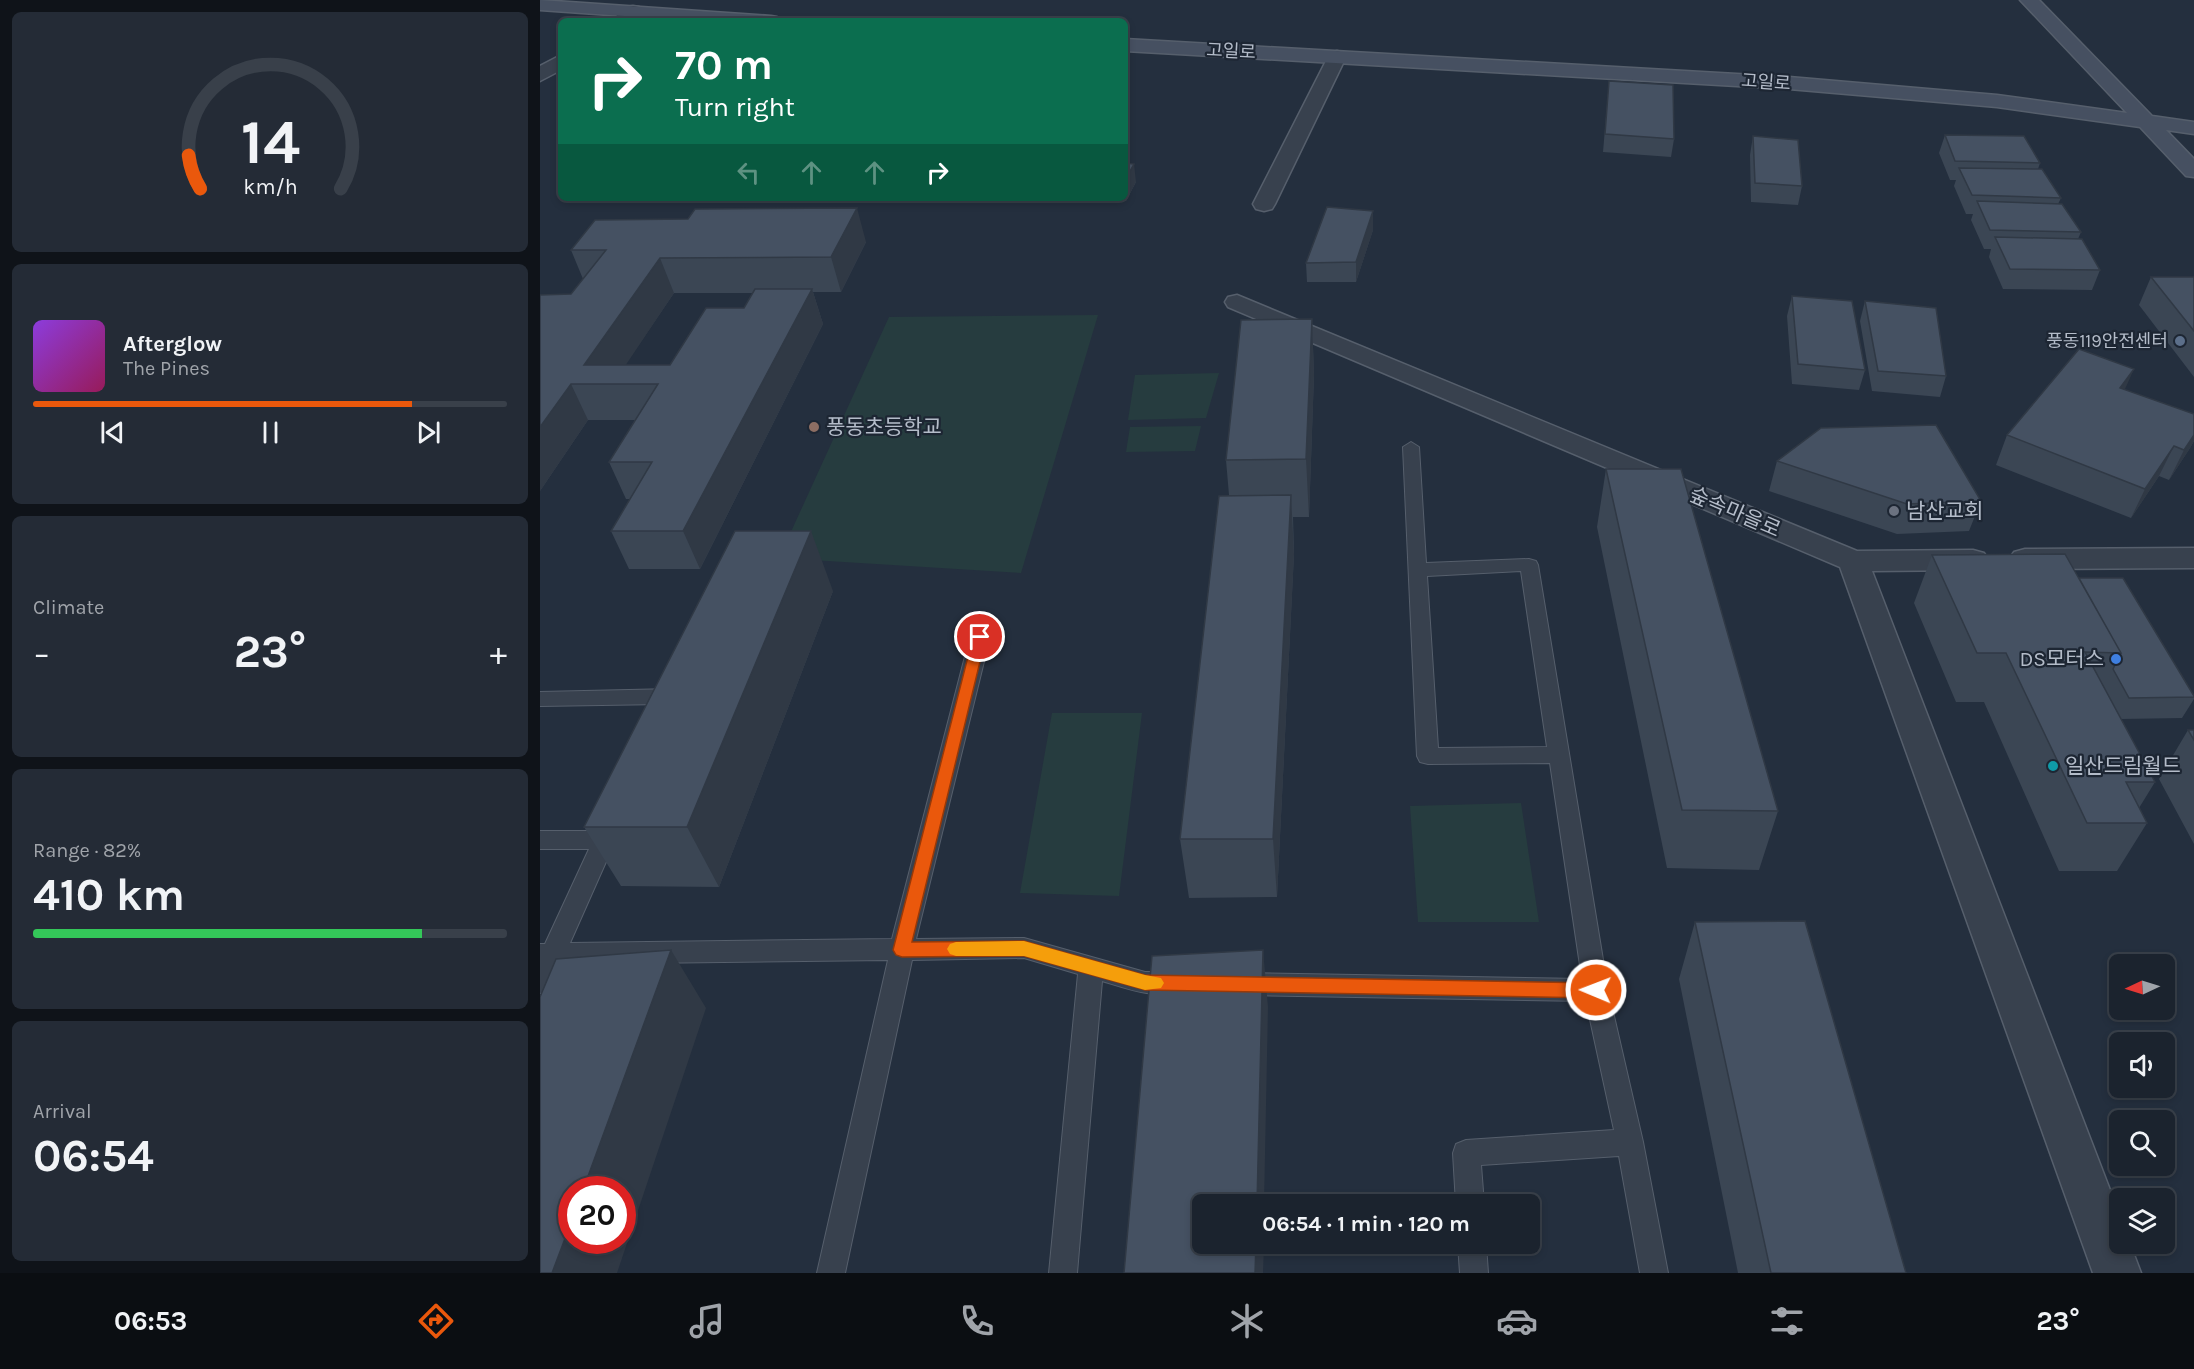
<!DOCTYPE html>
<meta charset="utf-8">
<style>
body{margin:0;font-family:Karla,"Noto Sans KR",sans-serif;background:#242b36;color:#f1f3f6;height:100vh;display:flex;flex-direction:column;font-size:22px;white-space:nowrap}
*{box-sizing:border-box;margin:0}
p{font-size:20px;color:#a0a4aa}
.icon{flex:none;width:33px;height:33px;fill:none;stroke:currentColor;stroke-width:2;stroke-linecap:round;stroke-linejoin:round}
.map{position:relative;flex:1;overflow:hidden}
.details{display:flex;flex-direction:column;gap:12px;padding:12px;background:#0f1319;width:540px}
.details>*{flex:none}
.hud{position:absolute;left:18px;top:18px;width:570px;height:183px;border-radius:9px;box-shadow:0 3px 9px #0003,0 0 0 2px #39404a;background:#0b6e4f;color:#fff;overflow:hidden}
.needle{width:39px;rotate:266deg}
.buttons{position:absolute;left:1569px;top:954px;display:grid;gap:12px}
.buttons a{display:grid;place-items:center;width:66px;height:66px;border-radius:9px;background:#1b232e;box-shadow:0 3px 9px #0003,0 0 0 2px #39404a;font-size:30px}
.speed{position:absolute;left:18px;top:1176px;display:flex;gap:12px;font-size:30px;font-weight:700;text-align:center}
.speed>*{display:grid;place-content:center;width:78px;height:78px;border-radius:50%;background:#1b232e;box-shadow:0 3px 9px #0003,0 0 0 2px #39404a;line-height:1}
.speed .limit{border:9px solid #d22;background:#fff;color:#111}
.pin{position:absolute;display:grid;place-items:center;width:51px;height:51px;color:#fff;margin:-26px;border:3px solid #fff;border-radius:50%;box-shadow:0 2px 6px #0007}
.me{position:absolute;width:66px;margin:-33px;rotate:271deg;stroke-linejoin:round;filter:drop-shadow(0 0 4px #0008)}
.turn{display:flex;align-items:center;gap:21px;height:126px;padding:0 18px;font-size:27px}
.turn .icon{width:78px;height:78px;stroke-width:2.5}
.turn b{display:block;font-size:42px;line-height:51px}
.lanes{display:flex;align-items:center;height:57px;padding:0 18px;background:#0003;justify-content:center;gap:30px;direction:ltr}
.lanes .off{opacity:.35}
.big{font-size:45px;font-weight:700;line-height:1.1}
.details .tile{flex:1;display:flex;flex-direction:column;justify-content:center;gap:9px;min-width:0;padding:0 21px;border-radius:9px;background:#242b36}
.details .dial{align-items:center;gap:0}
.dial svg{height:156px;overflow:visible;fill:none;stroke:#39404a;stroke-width:7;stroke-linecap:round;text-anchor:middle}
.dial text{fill:#f1f3f6;stroke:none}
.song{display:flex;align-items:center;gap:18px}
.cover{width:72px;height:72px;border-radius:9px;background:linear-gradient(135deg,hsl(270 70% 55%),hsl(330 70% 35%))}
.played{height:6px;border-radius:3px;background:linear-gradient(90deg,#ea580c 80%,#39404a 80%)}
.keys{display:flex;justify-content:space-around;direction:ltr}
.heat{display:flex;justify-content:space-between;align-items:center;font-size:33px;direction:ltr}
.charge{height:9px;border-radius:4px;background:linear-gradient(90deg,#34c759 82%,#39404a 0)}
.trip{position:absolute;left:652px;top:1194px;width:348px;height:60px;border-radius:9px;background:#1b232e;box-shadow:0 3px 9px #0003,0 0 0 2px #39404a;font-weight:700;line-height:60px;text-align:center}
.menu{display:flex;height:96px;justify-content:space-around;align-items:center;background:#0b0e12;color:#a0a4aa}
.menu .icon{width:42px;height:42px}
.menu .current{color:#ea580c}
.menu b{font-size:27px;color:#f1f3f6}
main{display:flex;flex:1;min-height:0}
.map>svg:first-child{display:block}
.green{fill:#263c3f}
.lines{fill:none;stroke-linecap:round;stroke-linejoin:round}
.lane-casing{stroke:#565f6c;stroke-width:2}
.street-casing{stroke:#565f6c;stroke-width:3}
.secondary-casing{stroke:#565f6c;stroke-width:3}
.lane{fill:#38414e;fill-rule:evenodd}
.street{fill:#38414e;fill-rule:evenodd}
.secondary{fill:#465061;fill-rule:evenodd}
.wall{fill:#3b4654;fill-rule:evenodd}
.shaded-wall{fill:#303945}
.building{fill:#455162;stroke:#303945;stroke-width:1.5}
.route{fill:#ea580c;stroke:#983908;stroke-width:1.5}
.slow{fill:#f59e0b}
.service-dot{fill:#5c6f8a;stroke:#1d2633;stroke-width:2}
.education-dot{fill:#8d6e63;stroke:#1d2633;stroke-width:2}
.worship-dot{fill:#6b7280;stroke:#1d2633;stroke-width:2}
.shop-dot{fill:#3f7fe0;stroke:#1d2633;stroke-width:2}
.culture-dot{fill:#0f9aa8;stroke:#1d2633;stroke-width:2}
.labels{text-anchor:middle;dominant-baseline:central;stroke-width:4.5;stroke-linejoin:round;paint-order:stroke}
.far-street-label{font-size:18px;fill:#b4bcc9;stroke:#1d2633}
.far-poi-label{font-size:18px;fill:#b4bcc9;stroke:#1d2633;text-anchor:end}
.poi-label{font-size:21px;fill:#b4bcc9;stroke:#1d2633;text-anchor:start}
.street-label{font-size:21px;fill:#b4bcc9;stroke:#1d2633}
</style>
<main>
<section class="details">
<div class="tile dial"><svg viewBox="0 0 100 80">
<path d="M14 69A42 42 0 1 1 86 69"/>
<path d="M14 69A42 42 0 0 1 8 52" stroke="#ea580c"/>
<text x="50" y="56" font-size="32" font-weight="700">14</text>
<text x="50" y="72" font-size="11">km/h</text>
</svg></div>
<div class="tile">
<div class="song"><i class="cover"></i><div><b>Afterglow</b><p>The Pines</p></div></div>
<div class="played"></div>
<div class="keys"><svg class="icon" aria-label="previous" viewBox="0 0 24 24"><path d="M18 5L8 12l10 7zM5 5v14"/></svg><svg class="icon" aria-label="pause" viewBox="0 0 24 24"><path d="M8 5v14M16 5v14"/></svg><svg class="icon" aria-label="next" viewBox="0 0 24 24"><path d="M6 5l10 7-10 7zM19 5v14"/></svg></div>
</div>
<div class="tile"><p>Climate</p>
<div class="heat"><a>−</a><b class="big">23°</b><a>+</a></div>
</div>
<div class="tile"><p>Range · 82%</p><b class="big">410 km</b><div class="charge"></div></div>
<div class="tile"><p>Arrival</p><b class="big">06:54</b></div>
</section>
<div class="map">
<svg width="1654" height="1273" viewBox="0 0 1654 1273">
<rect width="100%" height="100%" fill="#242f3e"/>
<path class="green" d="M 558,315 L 481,573 L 239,558 L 349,317 Z
M 679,373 L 666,418 L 588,420 L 595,375 Z
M 661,426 L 655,451 L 586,452 L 590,427 Z
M 512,713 L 602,713 L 579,896 L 480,893 Z
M 981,803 L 999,922 L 878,922 L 870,806 Z"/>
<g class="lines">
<defs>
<path id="lane" d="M 871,442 L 879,447 L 886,563 L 989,559 L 996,561 L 998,565 L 1068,990 L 1103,1142 L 1128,1273 L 1100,1273 L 1079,1156 L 941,1165 L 944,1204 L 916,1204 L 913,1153 L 916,1144 L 926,1140 L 1074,1130 L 1046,1001 L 700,995 L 691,992 L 688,984 L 691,976 L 700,973 L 1042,979 L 1010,763 L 888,764 L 880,762 L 877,756 L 863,447 ZM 981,571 L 1007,747 L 898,748 L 887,576 Z
M 440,630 L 447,632 L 450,637 L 376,939 L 484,938 L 605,972 L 635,972 L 644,975 L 647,983 L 644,991 C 617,1000 588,989 562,981 L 537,1273 L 509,1273 L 538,974 L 484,958 L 372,960 L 305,1273 L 277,1273 L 348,960 L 20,964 L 9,990 L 0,993 L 0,944 L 5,944 L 49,849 L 0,849 L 0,831 L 57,831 L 62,822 L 70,819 L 78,822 L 81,828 L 30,943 L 352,939 L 430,637 L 433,632 Z
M 133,689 L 140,691 L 143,696 L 138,704 L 131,706 L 123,704 L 0,706 L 0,692 Z
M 918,1244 L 946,1244 L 948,1273 L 920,1273 Z"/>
<path id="street" d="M 93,6 L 99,7 L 102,11 L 91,21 L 70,21 L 87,7 Z
M 797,51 L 804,53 L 806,57 L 735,204 L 732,209 L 724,211 L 716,209 L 713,204 L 788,57 L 790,53 Z
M 21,55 L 21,70 L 0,81 L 0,66 Z
M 697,295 L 1317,551 L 1433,550 L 1444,553 L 1449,560 L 1444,567 L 1433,570 L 1332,571 L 1580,1216 L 1580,1244 L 1590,1244 L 1601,1273 L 1553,1273 L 1300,567 L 688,307 L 685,302 L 688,297 Z
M 1654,548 L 1654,568 L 1485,569 L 1474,566 L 1469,559 L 1474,552 L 1485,549 Z"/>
<path id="secondary" d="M 0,0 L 231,16 L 237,17 L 240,21 L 154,21 L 0,10 Z
M 1480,0 L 1499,0 L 1612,116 L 1654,122 L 1654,134 L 1626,130 L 1654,159 L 1654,177 L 1646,176 L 1600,127 L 1457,107 L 1249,89 L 585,51 L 585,39 L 1249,77 L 1457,95 L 1587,113 Z"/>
</defs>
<use href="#lane" class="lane-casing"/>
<use href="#street" class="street-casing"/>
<use href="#secondary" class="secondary-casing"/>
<use href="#lane" class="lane"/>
<use href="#street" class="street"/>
<use href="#secondary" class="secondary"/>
</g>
<path class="wall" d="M 1069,81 L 1134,139 L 1131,157 L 1063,152 Z
M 1405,135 L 1500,163 L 1498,169 L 1521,198 L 1518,204 L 1541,232 L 1538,239 L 1560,270 L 1552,290 L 1463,289 L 1449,257 L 1451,249 L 1444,249 L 1431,220 L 1433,214 L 1426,214 L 1414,186 L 1416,180 L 1410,180 L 1399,153 Z
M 1213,136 L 1262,186 L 1258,205 L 1211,202 L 1210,155 Z
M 585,163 L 596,182 L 586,201 L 553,198 L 585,198 Z
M 833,211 L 833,230 L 816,282 L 767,282 L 766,263 Z
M 326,242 L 301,292 L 273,292 L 283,324 L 160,569 L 89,569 L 71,531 L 90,499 L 86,499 L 69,462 L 95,420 L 48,420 L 0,491 L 43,279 L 31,250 ZM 134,293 L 213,293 L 204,308 L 130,365 L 85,365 Z
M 1611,277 L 1654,277 L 1654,377 L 1599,305 Z
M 1252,296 L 1325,370 L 1319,390 L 1252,384 L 1247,316 Z
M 1325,301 L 1406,376 L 1400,397 L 1332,391 L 1320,321 Z
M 772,319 L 774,375 L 769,517 L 753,517 L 754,554 L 737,897 L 649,898 L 640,839 L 689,495 L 686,460 Z
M 1585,390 L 1654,414 L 1654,441 L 1650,448 L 1629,480 L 1619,476 L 1591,518 L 1456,465 L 1467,435 Z
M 1237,461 L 1441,501 L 1429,531 L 1357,534 L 1229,491 Z
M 1066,469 L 1238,811 L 1219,870 L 1127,868 L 1057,527 Z
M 1392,555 L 1539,578 L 1654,696 L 1654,699 L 1642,718 L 1581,719 L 1615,782 L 1599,808 L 1607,823 L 1577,871 L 1519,871 L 1444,702 L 1416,702 L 1374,603 Z
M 293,591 L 179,887 L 81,886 L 44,827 Z
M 1648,730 L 1654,730 L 1654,844 L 1619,779 Z
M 1155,922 L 1366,1273 L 1198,1273 L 1139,979 Z"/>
<path class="shaded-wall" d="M 594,164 L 596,182 L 586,201 L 585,180 Z
M 317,208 L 326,242 L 301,292 L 291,257 Z
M 833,211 L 833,230 L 816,282 L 816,262 Z
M 120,258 L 134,293 L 73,384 L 44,365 Z
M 272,289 L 283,324 L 160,569 L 143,531 Z
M 772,319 L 774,375 L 769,517 L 766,459 Z
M 1594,369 L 1581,398 L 1580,388 Z
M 31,384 L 48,420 L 0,491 L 0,427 Z
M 1654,435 L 1654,441 L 1650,448 L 1629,480 L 1644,450 Z
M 1634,446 L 1619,476 L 1591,518 L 1605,489 Z
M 751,495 L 754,554 L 737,897 L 733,839 Z
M 271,531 L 293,591 L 179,887 L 147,827 Z
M 131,950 L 166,1008 L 77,1273 L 12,1273 L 32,1220 L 32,1240 L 82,1240 L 82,1190 L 43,1190 Z
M 723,950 L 728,1007 L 724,1204 L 717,1204 Z
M 716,1244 L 724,1244 L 723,1273 L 715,1273 Z"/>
<path class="building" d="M 1069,81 L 1133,85 L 1134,139 L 1065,134 Z
M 1405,135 L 1484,136 L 1500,163 L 1415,161 Z
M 1213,136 L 1258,140 L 1262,186 L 1215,183 Z
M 585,163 L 594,164 L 585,180 Z
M 1419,168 L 1502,169 L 1521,198 L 1432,195 Z
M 1437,201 L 1522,204 L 1541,232 L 1450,230 Z
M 787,207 L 833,211 L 816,262 L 766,263 Z
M 317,208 L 291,257 L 120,258 L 44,365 L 130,365 L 166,308 L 204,308 L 215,289 L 272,289 L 143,531 L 71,531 L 112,462 L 69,462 L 118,384 L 31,384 L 0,427 L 0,295 L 31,294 L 66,250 L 31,250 L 55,220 L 148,219 L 155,209 Z
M 1455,237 L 1542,239 L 1560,270 L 1470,269 Z
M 1611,277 L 1654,277 L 1654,331 Z
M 1252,296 L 1312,301 L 1325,370 L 1258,364 Z
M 1325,301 L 1396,308 L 1406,376 L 1338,371 Z
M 772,319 L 766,459 L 686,460 L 701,320 Z
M 1539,349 L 1594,369 L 1580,388 L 1654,414 L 1654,435 L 1644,450 L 1634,446 L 1605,489 L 1467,435 Z
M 1396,425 L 1441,501 L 1367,504 L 1237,461 L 1281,428 Z
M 1066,469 L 1141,469 L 1238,811 L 1142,810 Z
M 751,495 L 733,839 L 640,839 L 679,496 Z
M 195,531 L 271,531 L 147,827 L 44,827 Z
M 1525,554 L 1581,653 L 1545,652 L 1615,782 L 1586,782 L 1607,823 L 1547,823 L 1466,653 L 1437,653 L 1392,555 Z
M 1539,578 L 1583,578 L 1654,696 L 1654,697 L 1589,698 L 1573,669 L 1581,653 Z
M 1648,730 L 1654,730 L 1654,740 Z
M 1265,921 L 1366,1273 L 1231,1273 L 1155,922 Z
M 131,950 L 43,1190 L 32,1190 L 32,1220 L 12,1273 L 0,1273 L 0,997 L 16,959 Z
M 723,950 L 717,1204 L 663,1204 L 663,1244 L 716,1244 L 715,1273 L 584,1273 L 612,956 Z"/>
<path class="route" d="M 440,633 L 446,637 L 372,942 L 484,941 L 605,975 L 1056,983 L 1062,985 L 1064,990 L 1062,996 L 1056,998 L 605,990 L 484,956 L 362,957 L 356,955 L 353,950 L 433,637 Z"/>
<path class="slow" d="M 484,941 L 605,975 L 621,978 L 624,983 L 621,988 L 605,990 L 484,956 L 416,956 L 410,954 L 407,949 L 410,944 L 416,942 Z"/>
<circle class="service-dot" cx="1640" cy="341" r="6"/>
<circle class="education-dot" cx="274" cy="427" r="6"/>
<circle class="worship-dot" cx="1354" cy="511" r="6"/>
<circle class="shop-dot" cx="1576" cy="659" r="6"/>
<circle class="culture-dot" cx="1513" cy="766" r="6"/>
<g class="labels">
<g class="far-street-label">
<text transform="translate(691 51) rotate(3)">고일로</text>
<text transform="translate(1226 82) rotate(4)">고일로</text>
</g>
<g class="far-poi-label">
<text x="1628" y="341">풍동119안전센터</text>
</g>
<g class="poi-label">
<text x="286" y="427">풍동초등학교</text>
<text x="1366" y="511">남산교회</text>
<text x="1564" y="659" text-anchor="end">DS모터스</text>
<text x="1525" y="766">일산드림월드</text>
</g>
<g class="street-label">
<text transform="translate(1195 512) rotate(23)">숲속마을로</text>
</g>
</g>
</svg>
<div class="buttons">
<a><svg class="needle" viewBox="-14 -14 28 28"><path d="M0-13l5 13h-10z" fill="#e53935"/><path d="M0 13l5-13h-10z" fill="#a0a4aa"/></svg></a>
<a><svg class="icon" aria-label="sound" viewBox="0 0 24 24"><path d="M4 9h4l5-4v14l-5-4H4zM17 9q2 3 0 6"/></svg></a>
<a><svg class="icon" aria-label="search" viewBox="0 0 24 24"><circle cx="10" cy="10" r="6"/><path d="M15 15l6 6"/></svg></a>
<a><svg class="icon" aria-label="layers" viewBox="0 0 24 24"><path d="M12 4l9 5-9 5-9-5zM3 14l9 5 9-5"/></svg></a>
</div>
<div class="speed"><div class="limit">20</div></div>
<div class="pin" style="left:440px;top:637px;background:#d93025"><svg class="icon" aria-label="arrive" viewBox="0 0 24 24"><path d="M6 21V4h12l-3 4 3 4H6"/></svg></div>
<svg class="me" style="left:1056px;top:990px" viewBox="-20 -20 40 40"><circle r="17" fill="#ea580c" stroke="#fff" stroke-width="3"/><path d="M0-11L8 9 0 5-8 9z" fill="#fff"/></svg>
<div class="trip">06:54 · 1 min · 120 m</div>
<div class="hud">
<div class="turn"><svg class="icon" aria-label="right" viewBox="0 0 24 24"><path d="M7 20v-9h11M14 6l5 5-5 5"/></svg><div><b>70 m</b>Turn right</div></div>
<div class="lanes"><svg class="icon off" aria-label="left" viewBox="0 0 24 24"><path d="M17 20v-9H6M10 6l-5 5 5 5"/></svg><svg class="icon off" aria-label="ahead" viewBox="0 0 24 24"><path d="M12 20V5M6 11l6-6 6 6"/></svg><svg class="icon off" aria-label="ahead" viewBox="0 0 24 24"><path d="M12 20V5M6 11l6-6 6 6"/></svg><svg class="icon" aria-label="right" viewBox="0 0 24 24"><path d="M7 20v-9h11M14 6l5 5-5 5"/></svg></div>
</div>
</div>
</main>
<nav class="menu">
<b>06:53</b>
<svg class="icon current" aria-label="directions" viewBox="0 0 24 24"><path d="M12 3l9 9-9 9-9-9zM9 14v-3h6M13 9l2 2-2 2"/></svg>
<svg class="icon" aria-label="music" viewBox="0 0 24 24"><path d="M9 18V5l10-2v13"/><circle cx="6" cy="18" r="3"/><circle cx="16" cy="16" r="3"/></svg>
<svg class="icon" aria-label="phone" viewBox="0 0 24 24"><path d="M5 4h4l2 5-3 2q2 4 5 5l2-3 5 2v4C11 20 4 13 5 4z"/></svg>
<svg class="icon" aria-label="climate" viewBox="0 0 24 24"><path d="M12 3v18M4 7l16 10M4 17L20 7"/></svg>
<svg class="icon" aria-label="car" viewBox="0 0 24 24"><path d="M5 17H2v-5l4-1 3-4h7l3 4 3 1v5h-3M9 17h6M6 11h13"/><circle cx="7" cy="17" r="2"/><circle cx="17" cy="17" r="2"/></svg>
<svg class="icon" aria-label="filters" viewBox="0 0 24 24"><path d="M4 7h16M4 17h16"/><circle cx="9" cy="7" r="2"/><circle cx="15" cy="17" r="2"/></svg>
<b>23°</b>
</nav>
